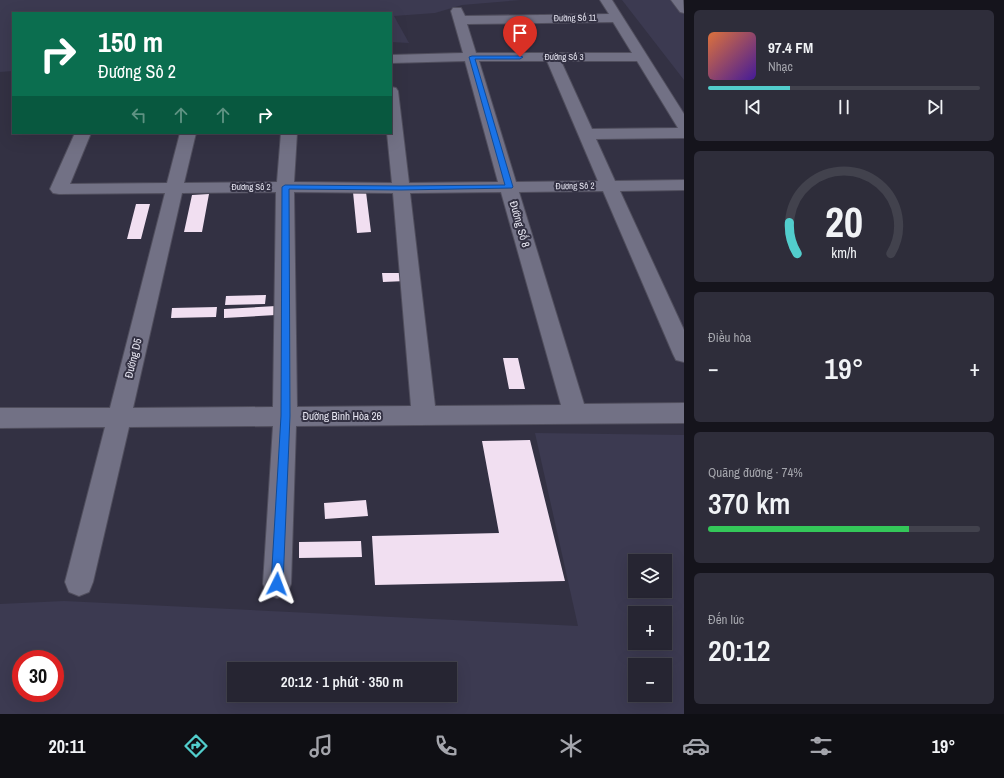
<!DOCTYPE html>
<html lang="vi">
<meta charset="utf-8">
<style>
body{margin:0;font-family:"Archivo Narrow",sans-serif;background:#2e2d3a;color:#f1f3f6;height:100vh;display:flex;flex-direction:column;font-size:15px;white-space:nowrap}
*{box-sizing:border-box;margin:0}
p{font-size:13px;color:#a4a5ac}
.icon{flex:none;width:22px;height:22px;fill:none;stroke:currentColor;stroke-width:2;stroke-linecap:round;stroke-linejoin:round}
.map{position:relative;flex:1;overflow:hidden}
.details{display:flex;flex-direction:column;gap:10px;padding:10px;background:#15141c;width:320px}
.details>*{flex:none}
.banner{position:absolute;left:12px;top:12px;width:380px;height:122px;border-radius:0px;box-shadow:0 4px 16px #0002,0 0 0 1px #42424d;background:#0b6e4f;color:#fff;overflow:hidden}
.tools{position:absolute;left:628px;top:554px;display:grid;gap:8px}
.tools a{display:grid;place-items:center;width:44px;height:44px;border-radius:0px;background:#262532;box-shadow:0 4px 16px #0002,0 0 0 1px #42424d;font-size:20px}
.speed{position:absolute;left:12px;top:650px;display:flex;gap:8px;font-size:20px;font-weight:700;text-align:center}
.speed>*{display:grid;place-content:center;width:52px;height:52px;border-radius:50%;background:#262532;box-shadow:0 4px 16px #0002,0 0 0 1px #42424d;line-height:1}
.speed .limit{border:6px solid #d22;background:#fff;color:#111}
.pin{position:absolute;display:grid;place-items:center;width:34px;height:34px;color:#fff;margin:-41px -17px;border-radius:50% 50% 50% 0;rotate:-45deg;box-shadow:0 0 4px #0007}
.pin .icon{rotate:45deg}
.me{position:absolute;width:44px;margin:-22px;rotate:3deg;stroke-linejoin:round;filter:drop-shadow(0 0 3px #0008)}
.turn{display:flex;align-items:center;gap:14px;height:84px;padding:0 20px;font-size:18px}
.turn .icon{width:52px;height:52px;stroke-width:2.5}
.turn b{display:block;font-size:28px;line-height:34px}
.lanes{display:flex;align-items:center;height:38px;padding:0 20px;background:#0003;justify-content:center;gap:20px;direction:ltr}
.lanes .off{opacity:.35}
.big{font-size:30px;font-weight:600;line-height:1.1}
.details .tile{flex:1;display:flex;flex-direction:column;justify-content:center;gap:6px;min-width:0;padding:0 14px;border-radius:6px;background:#2e2d3a}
.details .dial{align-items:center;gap:0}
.dial svg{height:104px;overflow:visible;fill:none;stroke:#42424d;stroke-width:7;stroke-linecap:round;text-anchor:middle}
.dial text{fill:#f1f3f6;stroke:none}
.song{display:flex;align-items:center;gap:12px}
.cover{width:48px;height:48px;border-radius:6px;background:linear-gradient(135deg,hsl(20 70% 55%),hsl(260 70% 35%))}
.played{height:4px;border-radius:2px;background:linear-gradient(90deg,#52cdcc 30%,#42424d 30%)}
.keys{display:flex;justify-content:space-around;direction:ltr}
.heat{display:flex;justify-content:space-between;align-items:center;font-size:22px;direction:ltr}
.charge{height:6px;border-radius:3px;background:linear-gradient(90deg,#34c759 74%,#42424d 0)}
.trip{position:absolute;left:227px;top:662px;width:230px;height:40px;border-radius:0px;background:#262532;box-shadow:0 4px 16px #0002,0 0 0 1px #42424d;font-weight:600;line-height:40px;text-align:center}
.dock{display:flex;height:64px;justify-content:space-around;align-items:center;background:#0f0f14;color:#a4a5ac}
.dock .icon{width:28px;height:28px}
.dock .selected{color:#52cdcc}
.dock b{font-size:18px;color:#f1f3f6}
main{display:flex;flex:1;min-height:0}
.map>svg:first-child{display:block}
.built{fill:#3c3a51;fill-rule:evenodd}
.building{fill:#f1dff1}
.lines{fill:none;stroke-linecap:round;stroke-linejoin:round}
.minor-casing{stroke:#504e5d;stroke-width:2}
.minor{fill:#727185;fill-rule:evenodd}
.route{fill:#1a73e8;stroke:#114b97}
.labels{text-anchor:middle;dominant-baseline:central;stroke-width:4;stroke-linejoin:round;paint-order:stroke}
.far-street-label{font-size:9px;fill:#e6e5f1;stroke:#333143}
.street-label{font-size:11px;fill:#e6e5f1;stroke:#333143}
</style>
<main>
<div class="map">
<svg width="684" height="714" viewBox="0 0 684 714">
<rect width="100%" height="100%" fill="#333143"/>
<path class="built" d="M 0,0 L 521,0 L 462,5 L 435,13 L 394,16 L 409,43 L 391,42 L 391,13 L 13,13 L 13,71 L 0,72 Z
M 622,0 L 684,0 L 684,80 Z
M 535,433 L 684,435 L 684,714 L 0,714 L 0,604 L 64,601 L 578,626 ZM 635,561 L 665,561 L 665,591 L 635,591 ZM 635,613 L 665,613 L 665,643 L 635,643 ZM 21,659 L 55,659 L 55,693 L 21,693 ZM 635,665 L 665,665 L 665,695 L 635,695 ZM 234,669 L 450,669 L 450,695 L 234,695 Z"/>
<path class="building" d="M 353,192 L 366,192 L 371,232 L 357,233 Z
M 209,194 L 202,232 L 184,232 L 192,195 Z
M 136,204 L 150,204 L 141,239 L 127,239 Z
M 382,273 L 405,273 L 406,281 L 383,282 Z
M 266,295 L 265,304 L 225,305 L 226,296 Z
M 276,306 L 276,315 L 224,318 L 224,309 Z
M 217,307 L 216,317 L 171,318 L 172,308 Z
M 503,358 L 518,358 L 525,389 L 509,389 Z
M 530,440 L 565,581 L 375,585 L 372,536 L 499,533 L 482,441 Z
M 366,500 L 368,516 L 325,519 L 324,503 Z
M 361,541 L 362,557 L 299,558 L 299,542 Z"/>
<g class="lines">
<defs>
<path id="minor" d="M 600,0 L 612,0 L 684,114 L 684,138 L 596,139 L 615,181 L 684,180 L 684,190 L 620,191 L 684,330 L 684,362 L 676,360 L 673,354 L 603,191 L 519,192 L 584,404 L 684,403 L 684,423 L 296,426 L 291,584 L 287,594 L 277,598 L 267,594 L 263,584 L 273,426 L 129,427 L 93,582 L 89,592 L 79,596 L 69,592 L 65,582 L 105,427 L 0,428 L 0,408 L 110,408 L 165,193 L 59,194 L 53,193 L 50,189 L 75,133 L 91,133 L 70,184 L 167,183 L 180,133 L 196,133 L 184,183 L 277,182 L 281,133 L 297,133 L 294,182 L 392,183 L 387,133 L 391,133 L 391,87 L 396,88 L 398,91 L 409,183 L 498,182 L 465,61 L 391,63 L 391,55 L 463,53 L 451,11 L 453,8 L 461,8 L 465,16 L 609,14 ZM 613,22 L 632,53 L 476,53 L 467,24 ZM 479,61 L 547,61 L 598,181 L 516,182 ZM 561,61 L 637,61 L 678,128 L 592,129 ZM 276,192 L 273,407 L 133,408 L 182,193 ZM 294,192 L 393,193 L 411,406 L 297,407 ZM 501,192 L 561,405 L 435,406 L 410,193 Z
M 671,0 L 683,0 L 684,13 L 680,12 Z"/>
</defs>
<use href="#minor" class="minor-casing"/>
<use href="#minor" class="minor"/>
</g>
<path class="route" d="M 472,56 L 520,56 L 523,57 L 520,59 L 475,59 L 513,187 L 512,188 L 401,190 L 289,189 L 290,416 L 283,584 L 281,588 L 277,589 L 273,588 L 271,584 L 281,416 L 282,187 L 285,185 L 401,186 L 505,185 L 469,57 Z"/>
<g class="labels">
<g class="far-street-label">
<text transform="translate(575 18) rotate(-1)">Đường Số 11</text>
<text x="564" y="57">Đường Số 3</text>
<text transform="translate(575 186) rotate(-1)">Đương Sô 2</text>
<text x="251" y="187">Đương Sô 2</text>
</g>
<g class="street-label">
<text transform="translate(520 224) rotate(74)">Đường Số 8</text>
<text transform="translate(133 358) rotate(-76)">Đường D5</text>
<text x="342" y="416">Đường Bình Hòa 26</text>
</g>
</g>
</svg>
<div class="tools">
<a><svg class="icon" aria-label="layers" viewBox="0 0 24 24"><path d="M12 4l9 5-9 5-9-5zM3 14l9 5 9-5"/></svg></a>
<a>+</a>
<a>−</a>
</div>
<div class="speed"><div class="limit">30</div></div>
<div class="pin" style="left:520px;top:57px;background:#d93025"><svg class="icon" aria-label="arrive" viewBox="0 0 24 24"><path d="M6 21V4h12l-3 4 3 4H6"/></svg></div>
<svg class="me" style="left:277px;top:584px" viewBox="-20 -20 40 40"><path d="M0-17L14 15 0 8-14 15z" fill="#1a73e8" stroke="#fff" stroke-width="4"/></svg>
<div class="trip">20:12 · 1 phút · 350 m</div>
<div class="banner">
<div class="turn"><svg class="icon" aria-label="right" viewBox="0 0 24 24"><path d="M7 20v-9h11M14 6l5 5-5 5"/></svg><div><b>150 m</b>Đương Sô 2</div></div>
<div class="lanes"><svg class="icon off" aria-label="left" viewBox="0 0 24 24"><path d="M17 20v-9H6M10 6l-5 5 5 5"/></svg><svg class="icon off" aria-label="ahead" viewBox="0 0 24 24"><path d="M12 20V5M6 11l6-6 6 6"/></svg><svg class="icon off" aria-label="ahead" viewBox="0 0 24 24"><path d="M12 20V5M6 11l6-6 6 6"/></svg><svg class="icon" aria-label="right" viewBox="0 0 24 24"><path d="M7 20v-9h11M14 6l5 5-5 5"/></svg></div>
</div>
</div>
<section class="details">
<div class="tile">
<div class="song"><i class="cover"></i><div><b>97.4 FM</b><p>Nhạc</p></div></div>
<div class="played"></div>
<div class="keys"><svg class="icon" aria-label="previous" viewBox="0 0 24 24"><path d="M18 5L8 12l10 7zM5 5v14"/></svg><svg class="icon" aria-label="pause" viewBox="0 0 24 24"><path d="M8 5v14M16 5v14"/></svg><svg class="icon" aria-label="next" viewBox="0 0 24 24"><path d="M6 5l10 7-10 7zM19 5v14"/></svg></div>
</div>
<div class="tile dial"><svg viewBox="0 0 100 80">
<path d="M14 69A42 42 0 1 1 86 69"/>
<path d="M14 69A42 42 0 0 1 8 45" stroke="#52cdcc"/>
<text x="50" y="56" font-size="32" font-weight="700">20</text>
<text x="50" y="72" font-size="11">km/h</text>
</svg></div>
<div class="tile"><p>Điều hòa</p>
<div class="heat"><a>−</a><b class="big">19°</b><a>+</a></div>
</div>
<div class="tile"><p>Quãng đường · 74%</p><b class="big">370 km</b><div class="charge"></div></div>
<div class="tile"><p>Đến lúc</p><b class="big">20:12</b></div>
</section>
</main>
<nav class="dock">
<b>20:11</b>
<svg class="icon selected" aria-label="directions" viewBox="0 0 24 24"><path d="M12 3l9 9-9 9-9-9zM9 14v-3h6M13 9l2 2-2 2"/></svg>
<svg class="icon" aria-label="music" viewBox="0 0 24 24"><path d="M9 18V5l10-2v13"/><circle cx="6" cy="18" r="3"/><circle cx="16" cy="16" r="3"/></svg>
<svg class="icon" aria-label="phone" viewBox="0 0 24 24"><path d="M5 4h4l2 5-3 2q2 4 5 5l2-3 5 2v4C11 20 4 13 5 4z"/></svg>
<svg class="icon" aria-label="climate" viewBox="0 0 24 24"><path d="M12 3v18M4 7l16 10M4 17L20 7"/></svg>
<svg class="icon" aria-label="car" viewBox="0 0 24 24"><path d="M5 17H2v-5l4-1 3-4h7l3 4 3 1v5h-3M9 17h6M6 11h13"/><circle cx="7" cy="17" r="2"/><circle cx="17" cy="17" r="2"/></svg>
<svg class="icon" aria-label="filters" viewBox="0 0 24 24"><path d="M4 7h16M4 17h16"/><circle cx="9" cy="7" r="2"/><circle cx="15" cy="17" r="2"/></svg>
<b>19°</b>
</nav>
